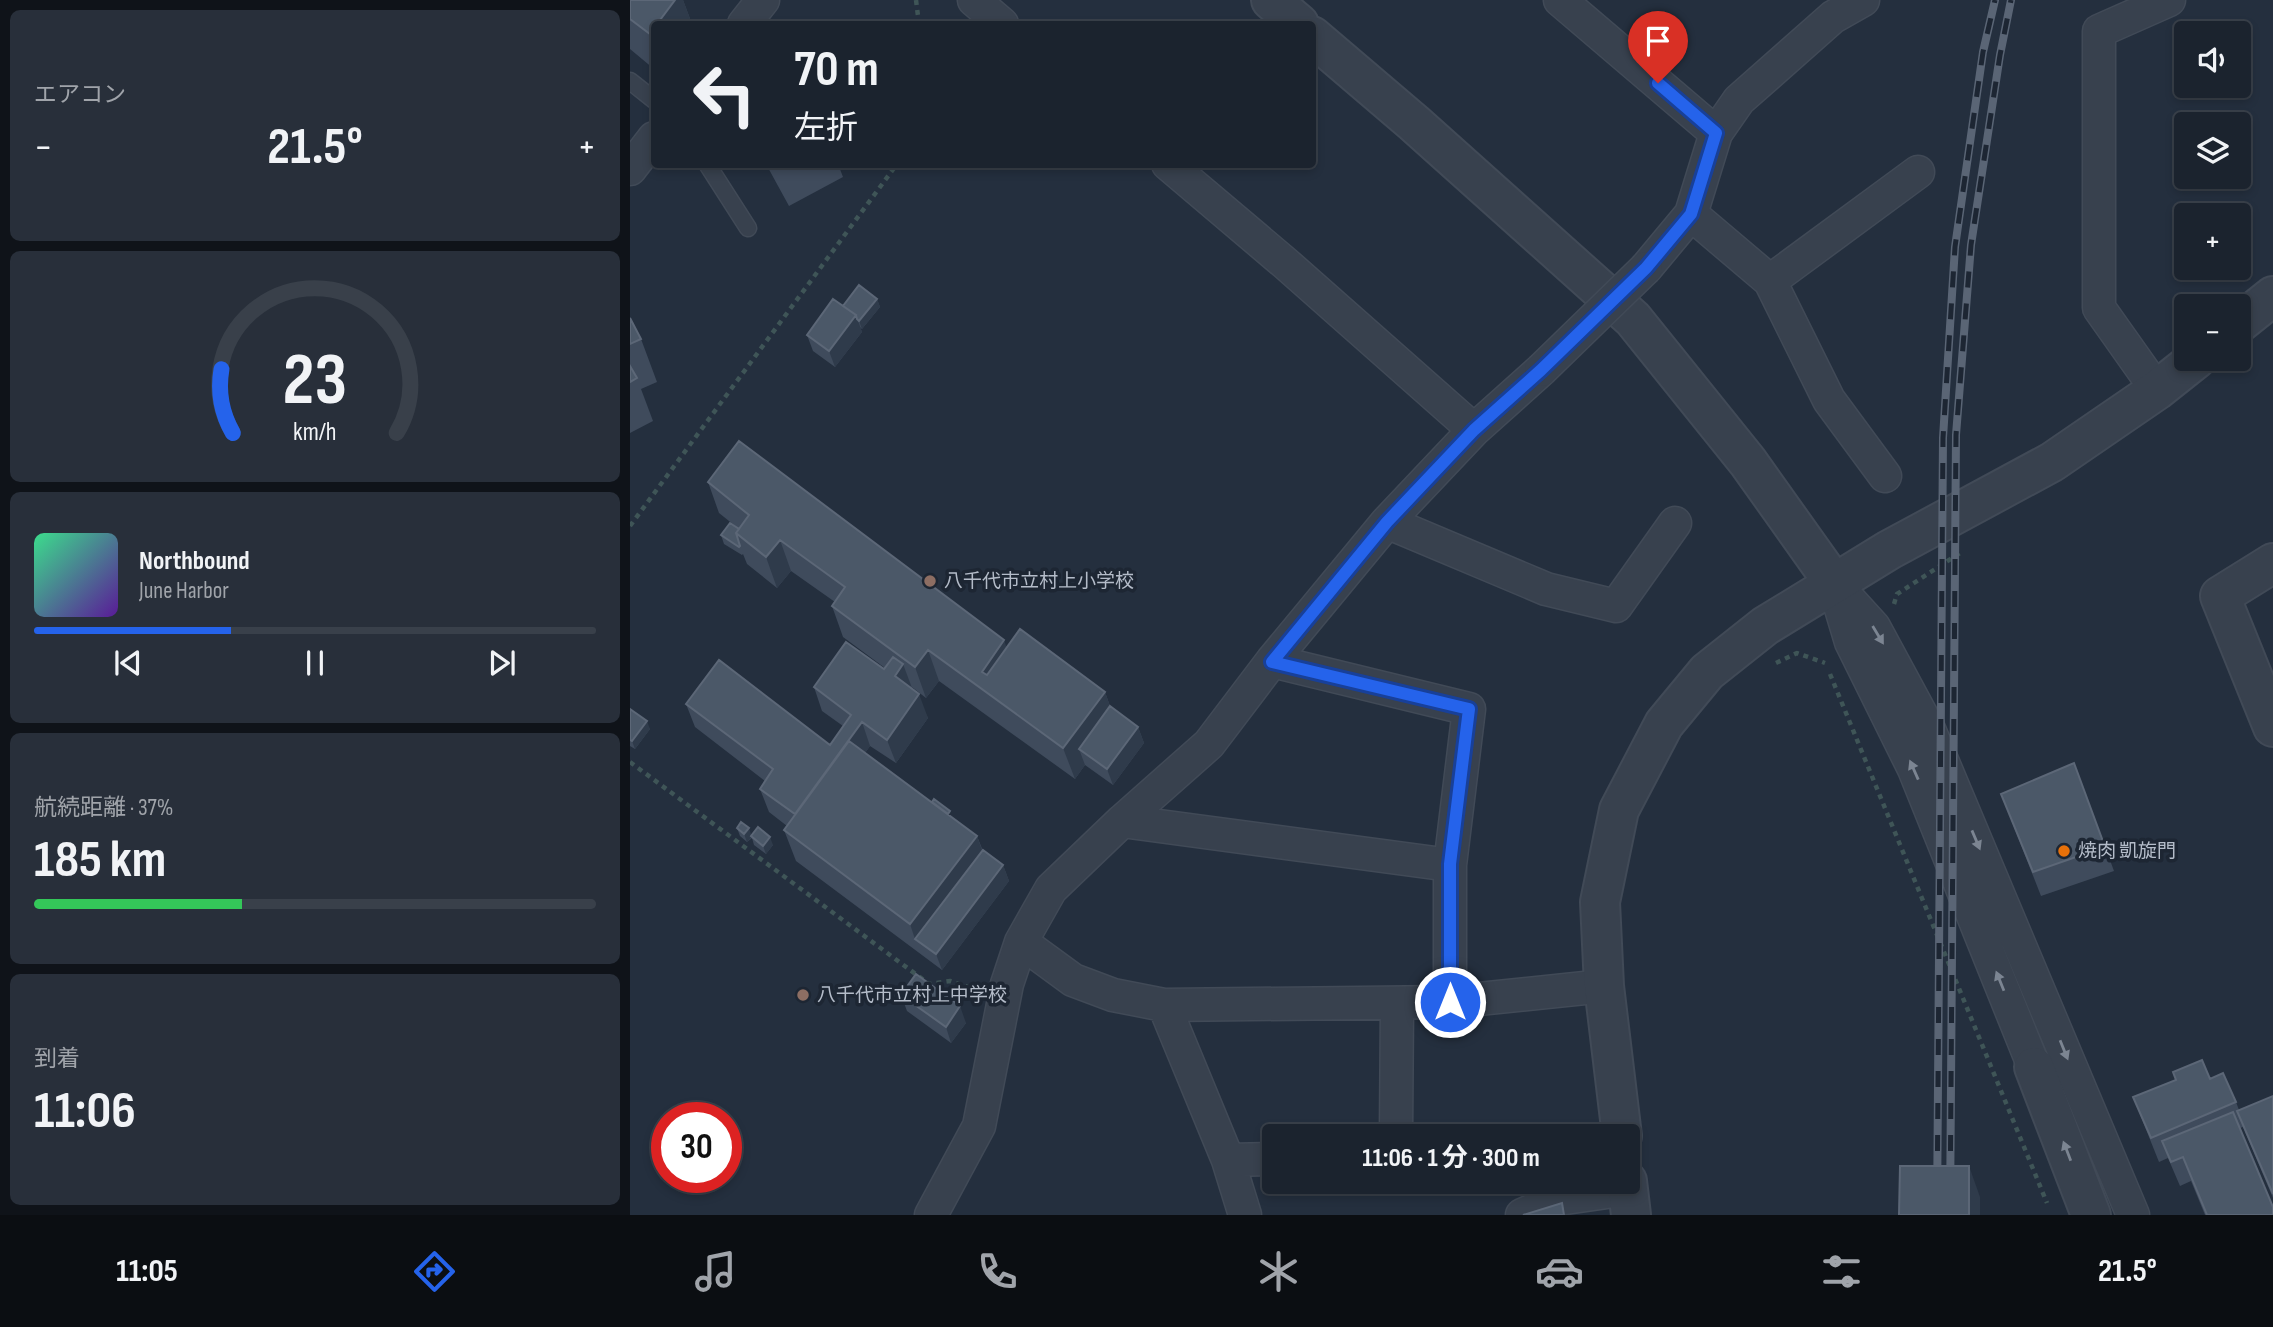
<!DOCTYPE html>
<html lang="ja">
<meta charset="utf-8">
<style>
body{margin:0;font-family:"Sofia Sans Condensed","Noto Sans JP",sans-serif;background:#282f3a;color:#f1f3f6;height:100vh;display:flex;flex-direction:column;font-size:26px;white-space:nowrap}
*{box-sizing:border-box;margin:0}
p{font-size:23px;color:#a0a4aa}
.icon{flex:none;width:38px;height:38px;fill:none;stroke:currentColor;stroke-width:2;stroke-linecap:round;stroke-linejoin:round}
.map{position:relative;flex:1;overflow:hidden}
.sheet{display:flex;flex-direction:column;gap:10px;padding:10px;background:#0f1319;width:630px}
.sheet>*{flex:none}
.guide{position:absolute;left:21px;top:21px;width:665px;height:147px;border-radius:7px;box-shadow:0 4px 10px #0003,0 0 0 2px #39404a;background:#1b232e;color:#f1f3f6;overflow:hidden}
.fabs{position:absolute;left:1544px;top:21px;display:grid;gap:14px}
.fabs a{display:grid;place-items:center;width:77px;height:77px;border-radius:7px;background:#1b232e;box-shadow:0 4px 10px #0003,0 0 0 2px #39404a;font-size:35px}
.speed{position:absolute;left:21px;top:1102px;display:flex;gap:14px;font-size:35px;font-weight:700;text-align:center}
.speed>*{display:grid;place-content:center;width:91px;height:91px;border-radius:50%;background:#1b232e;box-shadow:0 4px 10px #0003,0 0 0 2px #39404a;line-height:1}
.speed .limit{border:10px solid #d22;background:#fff;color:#111}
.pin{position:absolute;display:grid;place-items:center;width:60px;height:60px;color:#fff;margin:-72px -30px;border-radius:50% 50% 50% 0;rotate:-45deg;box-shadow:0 0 7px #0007}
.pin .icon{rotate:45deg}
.me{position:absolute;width:77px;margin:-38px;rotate:0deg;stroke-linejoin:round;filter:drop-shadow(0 0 5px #0008)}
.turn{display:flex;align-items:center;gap:24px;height:147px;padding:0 28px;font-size:32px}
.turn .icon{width:91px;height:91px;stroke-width:2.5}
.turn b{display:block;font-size:49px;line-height:60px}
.big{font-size:52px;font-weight:700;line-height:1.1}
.sheet .tile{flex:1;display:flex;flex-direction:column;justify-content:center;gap:10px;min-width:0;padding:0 24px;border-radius:10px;background:#282f3a}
.sheet .dial{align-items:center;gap:0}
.dial svg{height:182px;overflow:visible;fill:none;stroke:#39404a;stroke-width:7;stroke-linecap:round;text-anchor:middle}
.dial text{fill:#f1f3f6;stroke:none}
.song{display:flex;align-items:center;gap:21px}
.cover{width:84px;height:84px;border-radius:10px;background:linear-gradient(135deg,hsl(150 70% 55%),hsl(270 70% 35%))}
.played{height:7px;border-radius:4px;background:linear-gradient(90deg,#2563eb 35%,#39404a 35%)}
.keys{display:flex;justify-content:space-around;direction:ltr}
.heat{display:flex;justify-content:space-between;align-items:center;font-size:38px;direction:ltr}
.charge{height:10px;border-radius:5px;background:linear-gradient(90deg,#34c759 37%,#39404a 0)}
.trip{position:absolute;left:632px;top:1124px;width:378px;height:70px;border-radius:7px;background:#1b232e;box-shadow:0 4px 10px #0003,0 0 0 2px #39404a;font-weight:700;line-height:70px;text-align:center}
.dock{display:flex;height:112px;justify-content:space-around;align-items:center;background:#0b0e12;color:#a0a4aa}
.dock .icon{width:49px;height:49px}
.dock .on{color:#2563eb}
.dock b{font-size:32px;color:#f1f3f6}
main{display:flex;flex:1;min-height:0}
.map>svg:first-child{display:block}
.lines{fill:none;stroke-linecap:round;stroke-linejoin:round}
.service-casing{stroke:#414a57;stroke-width:19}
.minor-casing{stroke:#414a57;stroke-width:35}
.tertiary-casing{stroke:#414a57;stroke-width:42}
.path{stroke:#3f5557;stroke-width:4.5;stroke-dasharray:5 5;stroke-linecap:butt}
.service{stroke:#38414e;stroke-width:16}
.minor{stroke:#38414e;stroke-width:32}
.tertiary{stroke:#38414e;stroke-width:38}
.rail-casing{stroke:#5a6575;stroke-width:8}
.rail{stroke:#1d2633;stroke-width:5;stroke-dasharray:16;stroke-linecap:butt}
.minor-bridge-casing{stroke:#414a57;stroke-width:35;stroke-linecap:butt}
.minor-bridge{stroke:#38414e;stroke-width:32}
.wall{fill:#3f4b5c}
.shaded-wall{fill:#2f3b4b}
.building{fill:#4b5868;stroke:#5c6777;stroke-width:2}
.oneway{fill:#7c8592}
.route-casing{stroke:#184099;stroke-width:18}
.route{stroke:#2563eb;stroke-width:12}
.education-dot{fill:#8d6e63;stroke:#1d2633;stroke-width:2.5}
.food-dot{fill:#e8710a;stroke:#1d2633;stroke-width:2.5}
.labels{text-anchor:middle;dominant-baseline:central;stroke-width:7;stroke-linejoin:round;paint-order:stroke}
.poi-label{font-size:19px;fill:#b4bcc9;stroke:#1d2633;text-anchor:start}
</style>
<main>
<section class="sheet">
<div class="tile"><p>エアコン</p>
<div class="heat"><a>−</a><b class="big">21.5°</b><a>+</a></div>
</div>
<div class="tile dial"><svg viewBox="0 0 100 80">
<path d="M14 69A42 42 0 1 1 86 69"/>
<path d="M14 69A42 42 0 0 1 9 41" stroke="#2563eb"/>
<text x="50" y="56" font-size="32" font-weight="700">23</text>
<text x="50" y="72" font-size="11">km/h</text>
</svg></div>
<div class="tile">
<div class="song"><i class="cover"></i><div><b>Northbound</b><p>June Harbor</p></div></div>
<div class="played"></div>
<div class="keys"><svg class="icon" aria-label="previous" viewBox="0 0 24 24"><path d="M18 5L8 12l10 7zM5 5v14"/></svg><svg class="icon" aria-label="pause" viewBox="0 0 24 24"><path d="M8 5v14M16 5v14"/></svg><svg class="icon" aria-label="next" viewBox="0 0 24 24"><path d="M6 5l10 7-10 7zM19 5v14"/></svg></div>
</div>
<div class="tile"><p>航続距離 · 37%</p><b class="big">185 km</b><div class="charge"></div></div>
<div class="tile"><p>到着</p><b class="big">11:06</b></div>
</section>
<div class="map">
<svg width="1643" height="1215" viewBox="0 0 1643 1215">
<rect width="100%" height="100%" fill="#242f3e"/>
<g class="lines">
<defs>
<path id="service" d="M 0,81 L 24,100
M 77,164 L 118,228"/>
<path id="minor" d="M 344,0 L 372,24
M 930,0 L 1086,133
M 114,24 L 133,0
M 538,164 L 655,263 L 844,430
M 0,169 L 24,138
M 1061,214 L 1140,281 L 1199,400 L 1255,476
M 1016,268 L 1061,214 L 1086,133 L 1109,100 L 1203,17 L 1233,0
M 1140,281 L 1288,172
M 1527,390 L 1469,308 L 1469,31 L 1539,0
M 757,522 L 916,589 L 986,606 L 1045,523
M 1204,583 L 1244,627 L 1298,727 L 1503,1215
M 1206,592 L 1221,642 L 1284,769 L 1404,1067
M 642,661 L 839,709 L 820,865 L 820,1002
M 492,821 L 820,865
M 391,942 L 443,980 L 483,995 L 534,1005 L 820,1002 L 974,986
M 534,1005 L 598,1160 L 615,1215
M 766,1136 L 767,1004
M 598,1160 L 644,1159
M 301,1215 L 349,1126 L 377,984 L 391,942 L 421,889 L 492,821 L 579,744 L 642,661 L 757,522 L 844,430 L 911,370
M 892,1215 L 928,1199 L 998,1189"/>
<path id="tertiary" d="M 641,0 L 669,24
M 682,36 L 784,123 L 1003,319 L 1118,462 L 1204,583
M 1608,324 L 1643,296
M 1643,563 L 1590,596 L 1643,727
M 1404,1067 L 1461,1215
M 992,1136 L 974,986 L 970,902 L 989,810 L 1034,724 L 1077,672 L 1135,626 L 1259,550 L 1422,462 L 1527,390 L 1566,359
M 997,1181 L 1001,1215"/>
</defs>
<use href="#service" class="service-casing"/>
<use href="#minor" class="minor-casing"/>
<use href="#tertiary" class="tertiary-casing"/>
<path class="path" d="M 286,0 L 289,24
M 0,526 L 267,164
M 1264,604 L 1267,594 L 1333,551
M 1146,663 L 1167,653 L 1195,663
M 1200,674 L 1417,1203
M 0,762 L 299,984 L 320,981 L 347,990"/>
<use href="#service" class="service"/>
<use href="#minor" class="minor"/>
<use href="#tertiary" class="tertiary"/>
<defs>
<path id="rail" d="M 1307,1215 L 1313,438 L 1325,247 L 1353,52 L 1365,0
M 1320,1215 L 1326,435 L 1341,245 L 1370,55 L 1381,0"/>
</defs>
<use href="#rail" class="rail-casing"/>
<use href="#rail" class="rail"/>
<defs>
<path id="minor-bridge" d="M 911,370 L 1016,268"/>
</defs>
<use href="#minor-bridge" class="minor-bridge-casing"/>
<use href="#minor-bridge" class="minor-bridge"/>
</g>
<path class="wall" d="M 0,0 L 53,0 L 62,24 L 24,24 L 24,69 L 0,49 Z
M 136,164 L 208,164 L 213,177 L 159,206 Z
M 247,299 L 250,307 L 232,329 L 230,327 L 232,332 L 205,367 L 183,351 L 177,335 L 213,306 Z
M 0,318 L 11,339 L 27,382 L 11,389 L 23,421 L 0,433 Z
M 78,482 L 377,648 L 475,692 L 480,706 L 508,727 L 514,743 L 483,785 L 455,765 L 445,779 L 309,681 L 296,698 L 282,687 L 298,718 L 266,763 L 240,746 L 235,753 L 347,836 L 353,851 L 373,865 L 379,881 L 312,970 L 166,861 L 154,830 L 157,826 L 139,812 L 130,789 L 135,781 L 65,727 L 56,704 L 200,745 L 213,726 L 192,711 L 184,687 L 255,668 L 213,637 L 202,606 L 205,602 L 161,571 L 147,588 L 117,564 L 113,554 L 112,555 L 94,544 L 91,535 L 109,529 L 89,513 Z
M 0,709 L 20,729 L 5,749 L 0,746 Z
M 1444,763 L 1484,871 L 1411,896 L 1371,794 Z
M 107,828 L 122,835 L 143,845 L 136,854 L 124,845 L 122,838 L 117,842 L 110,836 Z
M 271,995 L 336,1023 L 321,1043 L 277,1011 Z
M 1580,1079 L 1606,1102 L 1609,1110 L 1643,1096 L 1643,1198 L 1613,1127 L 1610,1128 L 1643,1215 L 1575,1215 L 1561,1181 L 1550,1186 L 1538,1158 L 1529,1162 L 1503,1097 Z"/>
<path class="shaded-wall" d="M 45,0 L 53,0 L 62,24 L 27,24 Z
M 24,28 L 24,47 L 20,34 Z
M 247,299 L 250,307 L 232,329 L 229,321 Z
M 226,315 L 232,332 L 205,367 L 199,351 Z
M 150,540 L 161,571 L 147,588 L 136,557 Z
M 374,640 L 385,670 L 366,699 L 352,672 Z
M 298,650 L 309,681 L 296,698 L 285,667 Z
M 273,664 L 282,688 L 265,676 Z
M 475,692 L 486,723 L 449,749 L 455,765 L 445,779 L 433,748 Z
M 289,694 L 298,718 L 266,763 L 257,740 Z
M 17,721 L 20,729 L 5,749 L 2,741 Z
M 232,722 L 240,746 L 174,838 L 165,814 Z
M 508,727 L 514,743 L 483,785 L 477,769 Z
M 119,828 L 122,837 L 117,842 L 114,834 Z
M 347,836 L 358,867 L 285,939 L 280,924 Z
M 140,837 L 143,845 L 136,854 L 133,846 Z
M 373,865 L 379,881 L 312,970 L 306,954 Z
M 330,1006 L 336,1023 L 321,1043 L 316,1027 Z
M 1339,1166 L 1350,1197 L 1350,1215 L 1339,1215 Z"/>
<path class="building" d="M 0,0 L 45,0 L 27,24 L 24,24 L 24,28 L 20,34 L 0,19 Z
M 229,285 L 247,299 L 229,321 L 227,319 L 226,315 L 213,306 Z
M 203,299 L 226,315 L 199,351 L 177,335 Z
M 0,318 L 11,339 L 0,344 Z
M 0,366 L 7,378 L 0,382 Z
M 109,441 L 374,640 L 352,672 L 357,675 L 390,629 L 475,692 L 433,748 L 298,650 L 285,667 L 202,606 L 215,587 L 150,540 L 136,557 L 106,533 L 119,515 L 78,482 Z
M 100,523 L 109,529 L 106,533 L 110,546 L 109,547 L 91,535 Z
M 216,642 L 254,669 L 263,657 L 273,664 L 265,676 L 289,694 L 257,740 L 232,722 L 165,814 L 130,789 L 143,769 L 56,704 L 89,660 L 200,745 L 221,715 L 184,687 Z
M 480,706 L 508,727 L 477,769 L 449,749 Z
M 0,709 L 17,721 L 2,741 L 0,740 Z
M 219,741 L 347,836 L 280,924 L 154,830 Z
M 1444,763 L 1475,847 L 1403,872 L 1371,794 Z
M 304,799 L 320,811 L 318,814 L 302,802 Z
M 111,822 L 119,828 L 114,834 L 107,828 Z
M 128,827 L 140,837 L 133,846 L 121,836 Z
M 353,850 L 373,865 L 306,954 L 285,939 Z
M 286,974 L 330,1006 L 316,1027 L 271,995 Z
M 1572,1060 L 1580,1079 L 1593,1073 L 1606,1102 L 1521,1138 L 1503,1097 L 1546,1080 L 1543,1072 Z
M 1643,1096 L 1643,1194 L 1607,1111 Z
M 1603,1112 L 1643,1207 L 1643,1215 L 1577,1215 L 1553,1157 L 1541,1162 L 1532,1141 Z
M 1270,1166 L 1339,1166 L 1339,1215 L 1269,1215 Z
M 932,1203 L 934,1215 L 893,1215 Z"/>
<defs><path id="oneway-solid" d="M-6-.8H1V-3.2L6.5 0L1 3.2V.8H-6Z" transform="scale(1.75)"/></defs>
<g class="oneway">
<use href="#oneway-solid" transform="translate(1248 635) rotate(59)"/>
<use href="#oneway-solid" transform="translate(1284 770) rotate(-114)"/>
<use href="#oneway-solid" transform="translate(1346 840) rotate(67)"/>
<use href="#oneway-solid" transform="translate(1370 981) rotate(-112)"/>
<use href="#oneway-solid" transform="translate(1434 1050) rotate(68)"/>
<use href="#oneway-solid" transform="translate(1437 1151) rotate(-111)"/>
</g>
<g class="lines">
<defs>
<path id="route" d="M 820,1002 L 820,864 L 839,709 L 642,662 L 757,522 L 844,430 L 911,370 L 1016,268 L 1061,214 L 1086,133 L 1028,83"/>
</defs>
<use href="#route" class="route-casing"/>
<use href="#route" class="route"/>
</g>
<g class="education-dot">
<circle cx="300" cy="581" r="7"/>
<circle cx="173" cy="995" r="7"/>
</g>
<circle class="food-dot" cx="1434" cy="851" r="7"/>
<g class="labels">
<g class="poi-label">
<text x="314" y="581">八千代市立村上小学校</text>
<text x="1448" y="851">焼肉 凱旋門</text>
<text x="187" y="995">八千代市立村上中学校</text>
</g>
</g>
</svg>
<div class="fabs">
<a><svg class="icon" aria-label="sound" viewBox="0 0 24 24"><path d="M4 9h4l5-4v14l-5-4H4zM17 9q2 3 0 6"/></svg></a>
<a><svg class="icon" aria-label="layers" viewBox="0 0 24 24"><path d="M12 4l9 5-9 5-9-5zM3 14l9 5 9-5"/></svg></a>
<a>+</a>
<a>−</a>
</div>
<div class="speed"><div class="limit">30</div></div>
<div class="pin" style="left:1028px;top:83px;background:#d93025"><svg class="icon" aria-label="arrive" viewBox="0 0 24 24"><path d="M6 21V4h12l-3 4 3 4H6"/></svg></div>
<svg class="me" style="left:820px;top:1002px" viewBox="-20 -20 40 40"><circle r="17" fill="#2563eb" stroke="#fff" stroke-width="3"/><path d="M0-11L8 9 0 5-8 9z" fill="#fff"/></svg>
<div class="trip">11:06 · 1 分 · 300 m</div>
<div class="guide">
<div class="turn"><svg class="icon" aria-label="left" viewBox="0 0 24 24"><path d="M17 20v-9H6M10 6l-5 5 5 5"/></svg><div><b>70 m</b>左折</div></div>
</div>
</div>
</main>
<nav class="dock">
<b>11:05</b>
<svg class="icon on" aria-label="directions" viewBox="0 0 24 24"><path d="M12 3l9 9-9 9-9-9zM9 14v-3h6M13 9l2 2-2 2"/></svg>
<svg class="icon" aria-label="music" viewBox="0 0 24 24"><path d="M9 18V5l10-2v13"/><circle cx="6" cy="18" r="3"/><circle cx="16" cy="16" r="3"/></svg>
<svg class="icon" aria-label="phone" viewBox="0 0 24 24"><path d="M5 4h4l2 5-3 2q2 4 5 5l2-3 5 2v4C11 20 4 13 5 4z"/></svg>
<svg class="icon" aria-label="climate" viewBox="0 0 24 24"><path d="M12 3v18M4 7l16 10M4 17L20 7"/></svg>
<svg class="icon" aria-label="car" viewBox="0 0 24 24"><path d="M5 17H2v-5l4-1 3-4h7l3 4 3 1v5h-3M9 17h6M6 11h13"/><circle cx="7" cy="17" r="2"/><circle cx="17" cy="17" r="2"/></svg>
<svg class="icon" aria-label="filters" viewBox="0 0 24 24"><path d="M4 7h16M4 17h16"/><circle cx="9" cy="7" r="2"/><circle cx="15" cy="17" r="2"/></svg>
<b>21.5°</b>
</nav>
